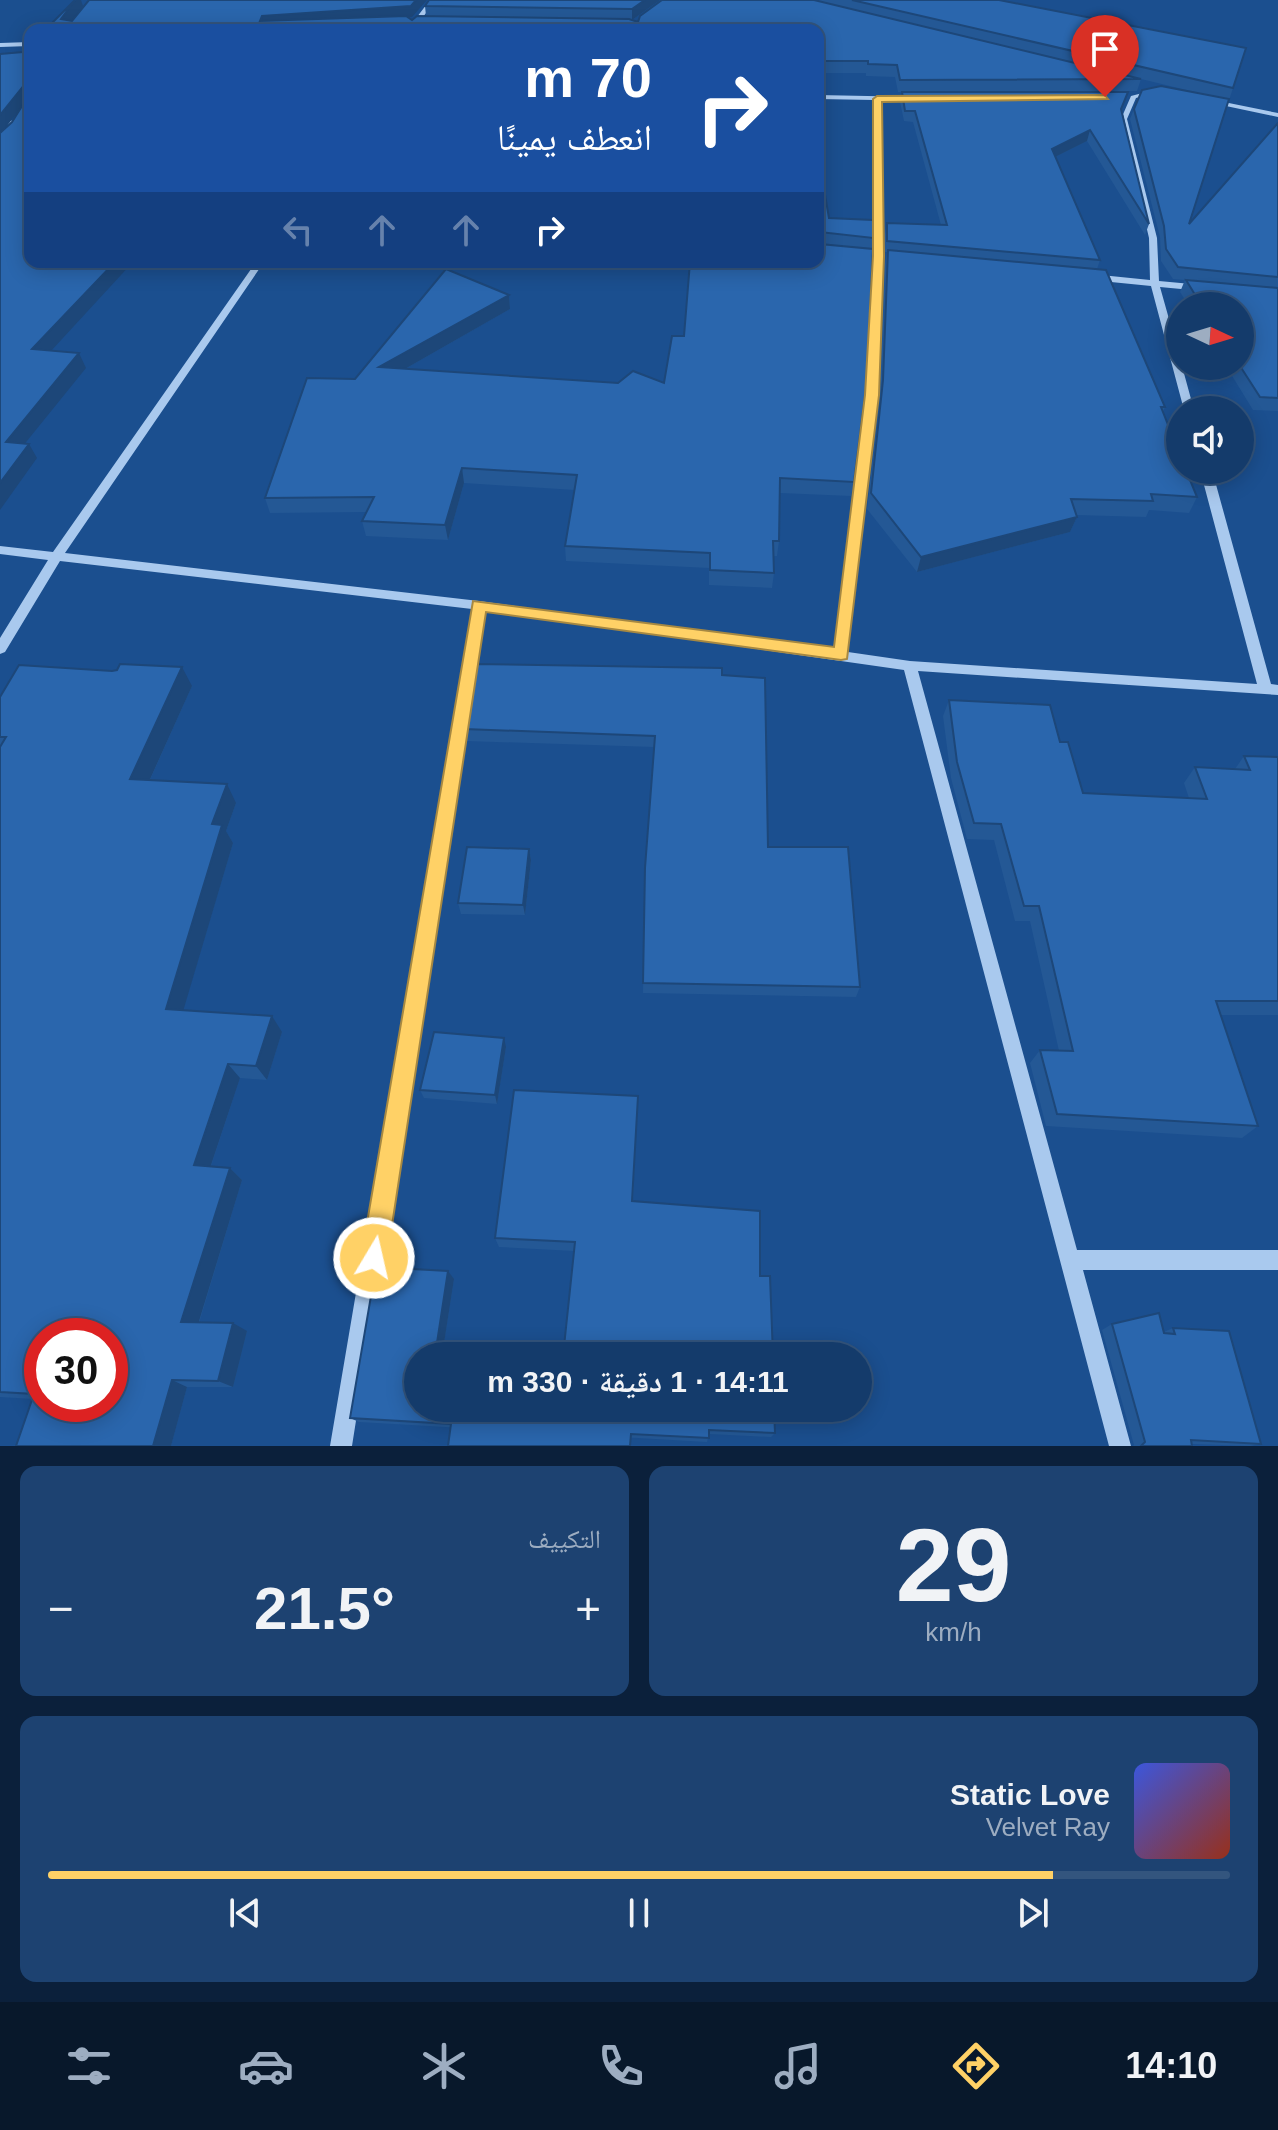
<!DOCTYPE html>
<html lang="ar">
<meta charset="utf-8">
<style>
body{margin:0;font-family:Arial,"Noto Naskh Arabic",sans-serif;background:#1d4271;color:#f1f3f6;direction:rtl;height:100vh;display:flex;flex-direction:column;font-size:30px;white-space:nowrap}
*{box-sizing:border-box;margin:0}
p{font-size:26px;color:#9dadc1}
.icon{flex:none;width:44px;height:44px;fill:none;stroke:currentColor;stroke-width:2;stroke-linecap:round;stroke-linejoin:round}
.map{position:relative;height:1446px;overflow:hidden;direction:ltr}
.details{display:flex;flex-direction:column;gap:20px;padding:20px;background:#0b203b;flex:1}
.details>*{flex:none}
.hud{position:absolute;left:24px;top:24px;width:800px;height:244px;border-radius:16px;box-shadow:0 4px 20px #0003,0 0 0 2px #33557e;direction:rtl;background:#1a4fa0;color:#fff;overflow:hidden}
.needle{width:52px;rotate:94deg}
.controls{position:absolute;left:1166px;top:292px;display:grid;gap:16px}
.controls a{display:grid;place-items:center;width:88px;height:88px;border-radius:50%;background:#143b6b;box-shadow:0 4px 20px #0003,0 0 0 2px #33557e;font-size:40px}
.speed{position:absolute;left:24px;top:1318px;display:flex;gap:16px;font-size:40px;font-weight:700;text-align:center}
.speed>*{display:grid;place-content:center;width:104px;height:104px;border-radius:50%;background:#143b6b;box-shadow:0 4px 20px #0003,0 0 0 2px #33557e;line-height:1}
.speed .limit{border:12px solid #d22;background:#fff;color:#111}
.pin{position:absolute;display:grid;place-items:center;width:68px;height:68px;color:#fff;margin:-82px -34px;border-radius:50% 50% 50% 0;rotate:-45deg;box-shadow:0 0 8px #0007}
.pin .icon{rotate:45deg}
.me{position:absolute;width:88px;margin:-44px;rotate:9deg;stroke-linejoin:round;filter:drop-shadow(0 0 6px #0008)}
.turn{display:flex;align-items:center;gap:28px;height:168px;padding:0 40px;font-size:36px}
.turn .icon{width:104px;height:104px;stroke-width:2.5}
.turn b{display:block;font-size:56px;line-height:68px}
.lanes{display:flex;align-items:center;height:76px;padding:0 40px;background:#0003;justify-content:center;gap:40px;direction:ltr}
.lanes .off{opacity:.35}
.big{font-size:60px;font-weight:700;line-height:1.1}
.details .widget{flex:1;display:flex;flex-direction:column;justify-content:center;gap:12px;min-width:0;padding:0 28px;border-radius:16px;background:#1d4271}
.details .dial{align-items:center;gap:0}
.dial b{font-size:104px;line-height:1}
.song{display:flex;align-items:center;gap:24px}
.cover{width:96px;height:96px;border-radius:12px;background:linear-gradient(135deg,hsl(230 70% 55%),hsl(10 70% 35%))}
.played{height:8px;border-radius:4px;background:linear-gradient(90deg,#ffd166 85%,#33557e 85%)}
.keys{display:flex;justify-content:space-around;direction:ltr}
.heat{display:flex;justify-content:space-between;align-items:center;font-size:44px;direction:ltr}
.details .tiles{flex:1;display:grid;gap:20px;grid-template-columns:1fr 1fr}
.widget:last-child{grid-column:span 2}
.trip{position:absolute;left:404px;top:1342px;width:468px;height:80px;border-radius:40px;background:#143b6b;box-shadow:0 4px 20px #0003,0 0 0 2px #33557e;font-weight:700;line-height:80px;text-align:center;direction:rtl}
.menu{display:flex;height:128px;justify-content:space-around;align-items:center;background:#08182b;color:#9dadc1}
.menu .icon{width:56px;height:56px}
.menu .active{color:#ffd166}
.menu b{font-size:36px;color:#f1f3f6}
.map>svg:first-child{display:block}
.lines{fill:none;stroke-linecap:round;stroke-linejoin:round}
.minor{fill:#a9c9ee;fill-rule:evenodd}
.wall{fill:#245895}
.shaded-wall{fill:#1d4779}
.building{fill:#2a66ad;stroke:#1d4779;stroke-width:2;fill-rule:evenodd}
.route{fill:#ffd166;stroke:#a68842;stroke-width:2}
</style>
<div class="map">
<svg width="1278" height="1446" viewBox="0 0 1278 1446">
<rect width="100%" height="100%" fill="#1b4f8f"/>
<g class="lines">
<path class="minor" d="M 430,0 L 436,0 L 413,30 L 407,30 Z
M 30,42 L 30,46 L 0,47 L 0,43 Z
M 1158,89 L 1160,92 L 1136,98 L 1127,119 L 1157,238 L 1159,281 L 1202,285 L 1206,288 L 1202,291 L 1160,287 L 1180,358 L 1180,366 L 1182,366 L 1194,410 L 1184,410 L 1151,286 L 1091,280 L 1087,277 L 1091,274 L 1150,280 L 1149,238 L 1121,119 L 1131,96 Z
M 818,95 L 917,97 L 920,99 L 917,101 L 880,100 L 882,256 L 877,395 L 848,652 L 910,661 L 1257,684 L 1200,470 L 1212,470 L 1271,684 L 1278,685 L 1278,695 L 918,671 L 1077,1250 L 1278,1250 L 1278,1270 L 1083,1270 L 1131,1446 L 1109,1446 L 904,670 L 484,610 L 352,1446 L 330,1446 L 472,609 L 60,561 L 5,652 L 0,654 L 0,638 L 48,560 L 0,554 L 0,546 L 53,552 L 256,262 L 264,262 L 65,553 L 479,601 L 835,651 L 867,395 L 874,256 L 874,100 L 818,99 Z
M 1209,99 L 1278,113 L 1278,117 L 1207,102 Z
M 30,120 L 30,124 L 0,125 L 0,121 Z"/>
</g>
<path class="wall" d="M 660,0 L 632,20 L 638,22 L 662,0 L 999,0 L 1233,88 L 1189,224 L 1278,123 L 1278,411 L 1253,410 L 1226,366 L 1240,366 L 1240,306 L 1189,306 L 1180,292 L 1185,280 L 1173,279 L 1161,261 L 1160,237 L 1130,119 L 1134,109 L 1203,94 L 1141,79 L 1137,91 L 902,92 L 1122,110 L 1149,224 L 1145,235 L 1087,141 L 1055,157 L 1100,260 L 1097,269 L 1165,407 L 1163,412 L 1197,497 L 1189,513 L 1149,510 L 1146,517 L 1076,515 L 1077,517 L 1070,532 L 917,572 L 867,509 L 880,395 L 885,264 L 887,252 L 885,252 L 885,234 L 887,223 L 941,225 L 913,122 L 904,121 L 900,102 L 902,92 L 898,92 L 895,77 L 866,76 L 866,73 L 818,73 L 818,30 L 45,30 L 83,6 L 72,21 L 412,17 L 408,17 L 412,20 L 426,16 L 425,6 Z
M 818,189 L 829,218 L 873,238 L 872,249 L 854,482 L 851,496 L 780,493 L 779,541 L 777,556 L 773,556 L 774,573 L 772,588 L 709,585 L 709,568 L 566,561 L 565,546 L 575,490 L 464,483 L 448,540 L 366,536 L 362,521 L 367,512 L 270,513 L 265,498 L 355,379 L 509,295 L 510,309 L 405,369 L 618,383 L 664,383 L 684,336 Z
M 117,670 L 192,686 L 150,780 L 236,803 L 226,831 L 233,843 L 183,1010 L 282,1032 L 267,1080 L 240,1078 L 211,1166 L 230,1168 L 242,1180 L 199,1323 L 247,1331 L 233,1387 L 187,1387 L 171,1446 L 16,1446 L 33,1399 L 0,1397 L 0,697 Z
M 722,675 L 768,847 L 860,987 L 856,997 L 643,993 L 645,868 L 654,747 L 466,741 L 464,729 Z
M 949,700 L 1060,742 L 1083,793 L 1189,798 L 1184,783 L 1195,767 L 1235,769 L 1244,756 L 1278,757 L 1278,1015 L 1221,1015 L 1258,1126 L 1242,1138 L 1046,1126 L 1030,1063 L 1040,1050 L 1059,1051 L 1030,921 L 1015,921 L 994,840 L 967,839 L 951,778 L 943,716 Z
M 529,849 L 531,860 L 525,915 L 461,914 L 458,903 Z
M 506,1047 L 497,1104 L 424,1098 L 420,1090 Z
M 638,1096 L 633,1201 L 760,1276 L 574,1251 L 499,1247 L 495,1238 Z
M 454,1279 L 442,1356 L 418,1356 L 418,1408 L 775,1433 L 771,1437 L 709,1434 L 707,1442 L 359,1422 L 350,1418 Z
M 1112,1324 L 1164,1332 L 1173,1328 L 1260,1444 L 1250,1446 L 1192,1444 L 1192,1446 L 1133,1446 L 1134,1445 L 1102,1330 Z"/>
<path class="shaded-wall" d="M 76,0 L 81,0 L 83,6 L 65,30 L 61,19 Z
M 416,0 L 427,0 L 412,17 L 265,27 L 260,21 L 262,16 Z
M 645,0 L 660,0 L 632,20 L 632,9 Z
M 25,84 L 30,96 L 0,135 L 0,115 Z
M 1090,130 L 1087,141 L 1049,160 L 1052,149 Z
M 115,262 L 133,262 L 39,364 L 32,349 Z
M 509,295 L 510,309 L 382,382 L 379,367 Z
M 79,353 L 86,368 L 14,457 L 6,442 Z
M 29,444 L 37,458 L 0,510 L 0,483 Z
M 462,468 L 464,483 L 448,540 L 445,525 Z
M 1077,517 L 1070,532 L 917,572 L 921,557 Z
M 182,667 L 192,686 L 142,797 L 130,779 Z
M 227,784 L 236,803 L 226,831 L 233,843 L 179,1025 L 166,1009 L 212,824 Z
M 529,849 L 531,860 L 525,915 L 523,905 Z
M 272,1016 L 282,1032 L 267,1080 L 256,1066 Z
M 504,1038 L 506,1047 L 497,1104 L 495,1095 Z
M 228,1064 L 240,1078 L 207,1177 L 194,1165 Z
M 230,1168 L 242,1180 L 196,1331 L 181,1322 Z
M 448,1271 L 454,1279 L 442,1356 L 435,1356 Z
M 233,1323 L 247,1331 L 233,1387 L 218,1381 Z
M 172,1380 L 187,1387 L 171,1446 L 153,1446 Z"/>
<path class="building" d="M 75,0 L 61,19 L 72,21 L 89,0 L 416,0 L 411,6 L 262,16 L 260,21 L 406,16 L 412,20 L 417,16 L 629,19 L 638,22 L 640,16 L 662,0 L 814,0 L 1141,79 L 900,80 L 897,65 L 868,64 L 868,61 L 818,61 L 818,30 L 45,30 Z
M 429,0 L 645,0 L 632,9 L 425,6 Z
M 852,0 L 999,0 L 1246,48 L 1233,88 Z
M 30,45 L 30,262 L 115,262 L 32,349 L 79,353 L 6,442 L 29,444 L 0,483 L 0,133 L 12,122 L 25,101 L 28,87 L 25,84 L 0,115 L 0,54 L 23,52 Z
M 1161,86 L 1229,99 L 1189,224 L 1278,123 L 1278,277 L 1178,267 L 1166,249 L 1164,226 L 1134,109 L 1142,90 Z
M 902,92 L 1128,92 L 1121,109 L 1149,224 L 1090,130 L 1052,149 L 1100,260 L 887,241 L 887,223 L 947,225 L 915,111 L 905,111 Z
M 818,189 L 824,189 L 829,218 L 873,220 L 873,238 L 820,232 L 818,234 Z
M 818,239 L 820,244 L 873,249 L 867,380 L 854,482 L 780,478 L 779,541 L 773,541 L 774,573 L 710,570 L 710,553 L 565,546 L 577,475 L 462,468 L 445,525 L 362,521 L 374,497 L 265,498 L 307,378 L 355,379 L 446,269 L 509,295 L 379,367 L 618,383 L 633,371 L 664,383 L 672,336 L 684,336 L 690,262 L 818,262 Z
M 888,250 L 1106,270 L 1165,407 L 1161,407 L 1180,455 L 1180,470 L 1186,470 L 1197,497 L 1151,494 L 1153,501 L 1071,499 L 1077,517 L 921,557 L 871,493 L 883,380 Z
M 1186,280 L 1278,288 L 1278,398 L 1260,397 L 1240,366 L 1240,306 L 1202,306 Z
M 120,664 L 182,667 L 130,779 L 227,784 L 212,824 L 222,825 L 166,1009 L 272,1016 L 256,1066 L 228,1064 L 194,1165 L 230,1168 L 181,1322 L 233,1323 L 218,1381 L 172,1380 L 153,1446 L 16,1446 L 34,1394 L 0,1392 L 0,747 L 6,737 L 0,737 L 0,697 L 19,665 L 112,671 L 117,670 ZM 42,1336 L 110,1336 L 110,1404 L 42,1404 Z
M 474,664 L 722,668 L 722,675 L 765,678 L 768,847 L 848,847 L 860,987 L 643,983 L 645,868 L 655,736 L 464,729 Z
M 949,700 L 1050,705 L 1060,742 L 1068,742 L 1083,793 L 1207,799 L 1195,767 L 1250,770 L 1244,756 L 1278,757 L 1278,1001 L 1216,1001 L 1258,1126 L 1057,1114 L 1040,1050 L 1073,1051 L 1039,906 L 1024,906 L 1001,824 L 974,823 L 957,762 Z
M 467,847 L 529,849 L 523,905 L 458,903 Z
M 434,1032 L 504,1038 L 495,1095 L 420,1090 Z
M 514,1090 L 638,1096 L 632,1201 L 760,1211 L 760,1276 L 770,1276 L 773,1356 L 563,1356 L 575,1242 L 495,1238 Z
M 376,1267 L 448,1271 L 435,1356 L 418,1356 L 418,1408 L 774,1408 L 775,1433 L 709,1430 L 709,1438 L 631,1434 L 630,1446 L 448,1446 L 451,1424 L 350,1418 Z
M 1159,1313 L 1164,1333 L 1175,1334 L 1173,1328 L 1229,1331 L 1261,1444 L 1191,1440 L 1192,1446 L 1141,1446 L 1145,1442 L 1112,1324 Z"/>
<path class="route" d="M 1105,95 L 1108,99 L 882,102 L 884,256 L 879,395 L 847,659 L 841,660 L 486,612 L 387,1258 L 383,1267 L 374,1271 L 365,1267 L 361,1258 L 473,601 L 834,647 L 865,395 L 873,256 L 873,99 L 877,96 Z"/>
</svg>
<div class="controls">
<a><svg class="needle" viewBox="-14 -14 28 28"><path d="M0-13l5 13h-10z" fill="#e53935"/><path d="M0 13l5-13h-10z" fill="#9dadc1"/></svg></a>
<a><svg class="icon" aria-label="sound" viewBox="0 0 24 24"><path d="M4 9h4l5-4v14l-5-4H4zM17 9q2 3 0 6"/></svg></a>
</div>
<div class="speed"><div class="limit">30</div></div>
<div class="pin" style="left:1105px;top:97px;background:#d93025"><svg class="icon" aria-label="arrive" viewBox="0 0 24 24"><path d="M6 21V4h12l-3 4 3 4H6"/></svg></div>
<svg class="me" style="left:374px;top:1258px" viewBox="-20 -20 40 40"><circle r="17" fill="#ffd166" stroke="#fff" stroke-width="3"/><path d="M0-11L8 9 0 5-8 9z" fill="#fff"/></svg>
<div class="trip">14:11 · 1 دقيقة · 330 m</div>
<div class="hud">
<div class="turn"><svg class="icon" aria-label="right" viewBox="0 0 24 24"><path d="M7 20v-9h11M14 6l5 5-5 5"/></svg><div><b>70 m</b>انعطف يمينًا</div></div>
<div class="lanes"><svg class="icon off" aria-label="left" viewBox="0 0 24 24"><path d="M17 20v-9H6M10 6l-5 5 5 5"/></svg><svg class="icon off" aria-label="ahead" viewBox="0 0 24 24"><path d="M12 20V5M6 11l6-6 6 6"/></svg><svg class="icon off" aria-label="ahead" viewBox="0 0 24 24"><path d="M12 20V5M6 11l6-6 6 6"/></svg><svg class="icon" aria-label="right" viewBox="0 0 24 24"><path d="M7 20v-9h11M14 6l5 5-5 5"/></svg></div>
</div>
</div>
<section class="details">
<div class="tiles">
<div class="widget dial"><b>29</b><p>km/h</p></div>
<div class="widget"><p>التكييف</p>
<div class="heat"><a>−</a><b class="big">21.5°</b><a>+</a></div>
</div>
<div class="widget">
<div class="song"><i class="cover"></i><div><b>Static Love</b><p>Velvet Ray</p></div></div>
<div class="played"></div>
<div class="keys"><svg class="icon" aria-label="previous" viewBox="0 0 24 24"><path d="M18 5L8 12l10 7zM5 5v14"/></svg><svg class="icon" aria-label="pause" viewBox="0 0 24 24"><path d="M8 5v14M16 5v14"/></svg><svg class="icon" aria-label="next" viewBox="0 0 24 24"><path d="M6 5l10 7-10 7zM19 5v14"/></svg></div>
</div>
</div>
</section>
<nav class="menu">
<b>14:10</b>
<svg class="icon active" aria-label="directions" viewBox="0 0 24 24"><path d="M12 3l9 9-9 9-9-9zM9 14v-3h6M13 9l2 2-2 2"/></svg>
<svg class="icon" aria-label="music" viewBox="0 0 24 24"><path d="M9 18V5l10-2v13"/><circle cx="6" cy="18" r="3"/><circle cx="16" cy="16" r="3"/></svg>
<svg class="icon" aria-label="phone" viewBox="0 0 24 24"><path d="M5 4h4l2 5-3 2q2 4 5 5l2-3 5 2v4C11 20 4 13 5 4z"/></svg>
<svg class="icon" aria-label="climate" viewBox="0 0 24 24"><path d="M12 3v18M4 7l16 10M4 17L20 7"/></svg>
<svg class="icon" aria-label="car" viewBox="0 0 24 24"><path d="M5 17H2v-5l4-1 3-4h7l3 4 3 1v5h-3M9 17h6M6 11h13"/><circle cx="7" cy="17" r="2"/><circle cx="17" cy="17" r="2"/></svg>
<svg class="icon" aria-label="filters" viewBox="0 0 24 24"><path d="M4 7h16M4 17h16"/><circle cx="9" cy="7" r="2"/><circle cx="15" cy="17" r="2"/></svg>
</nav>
